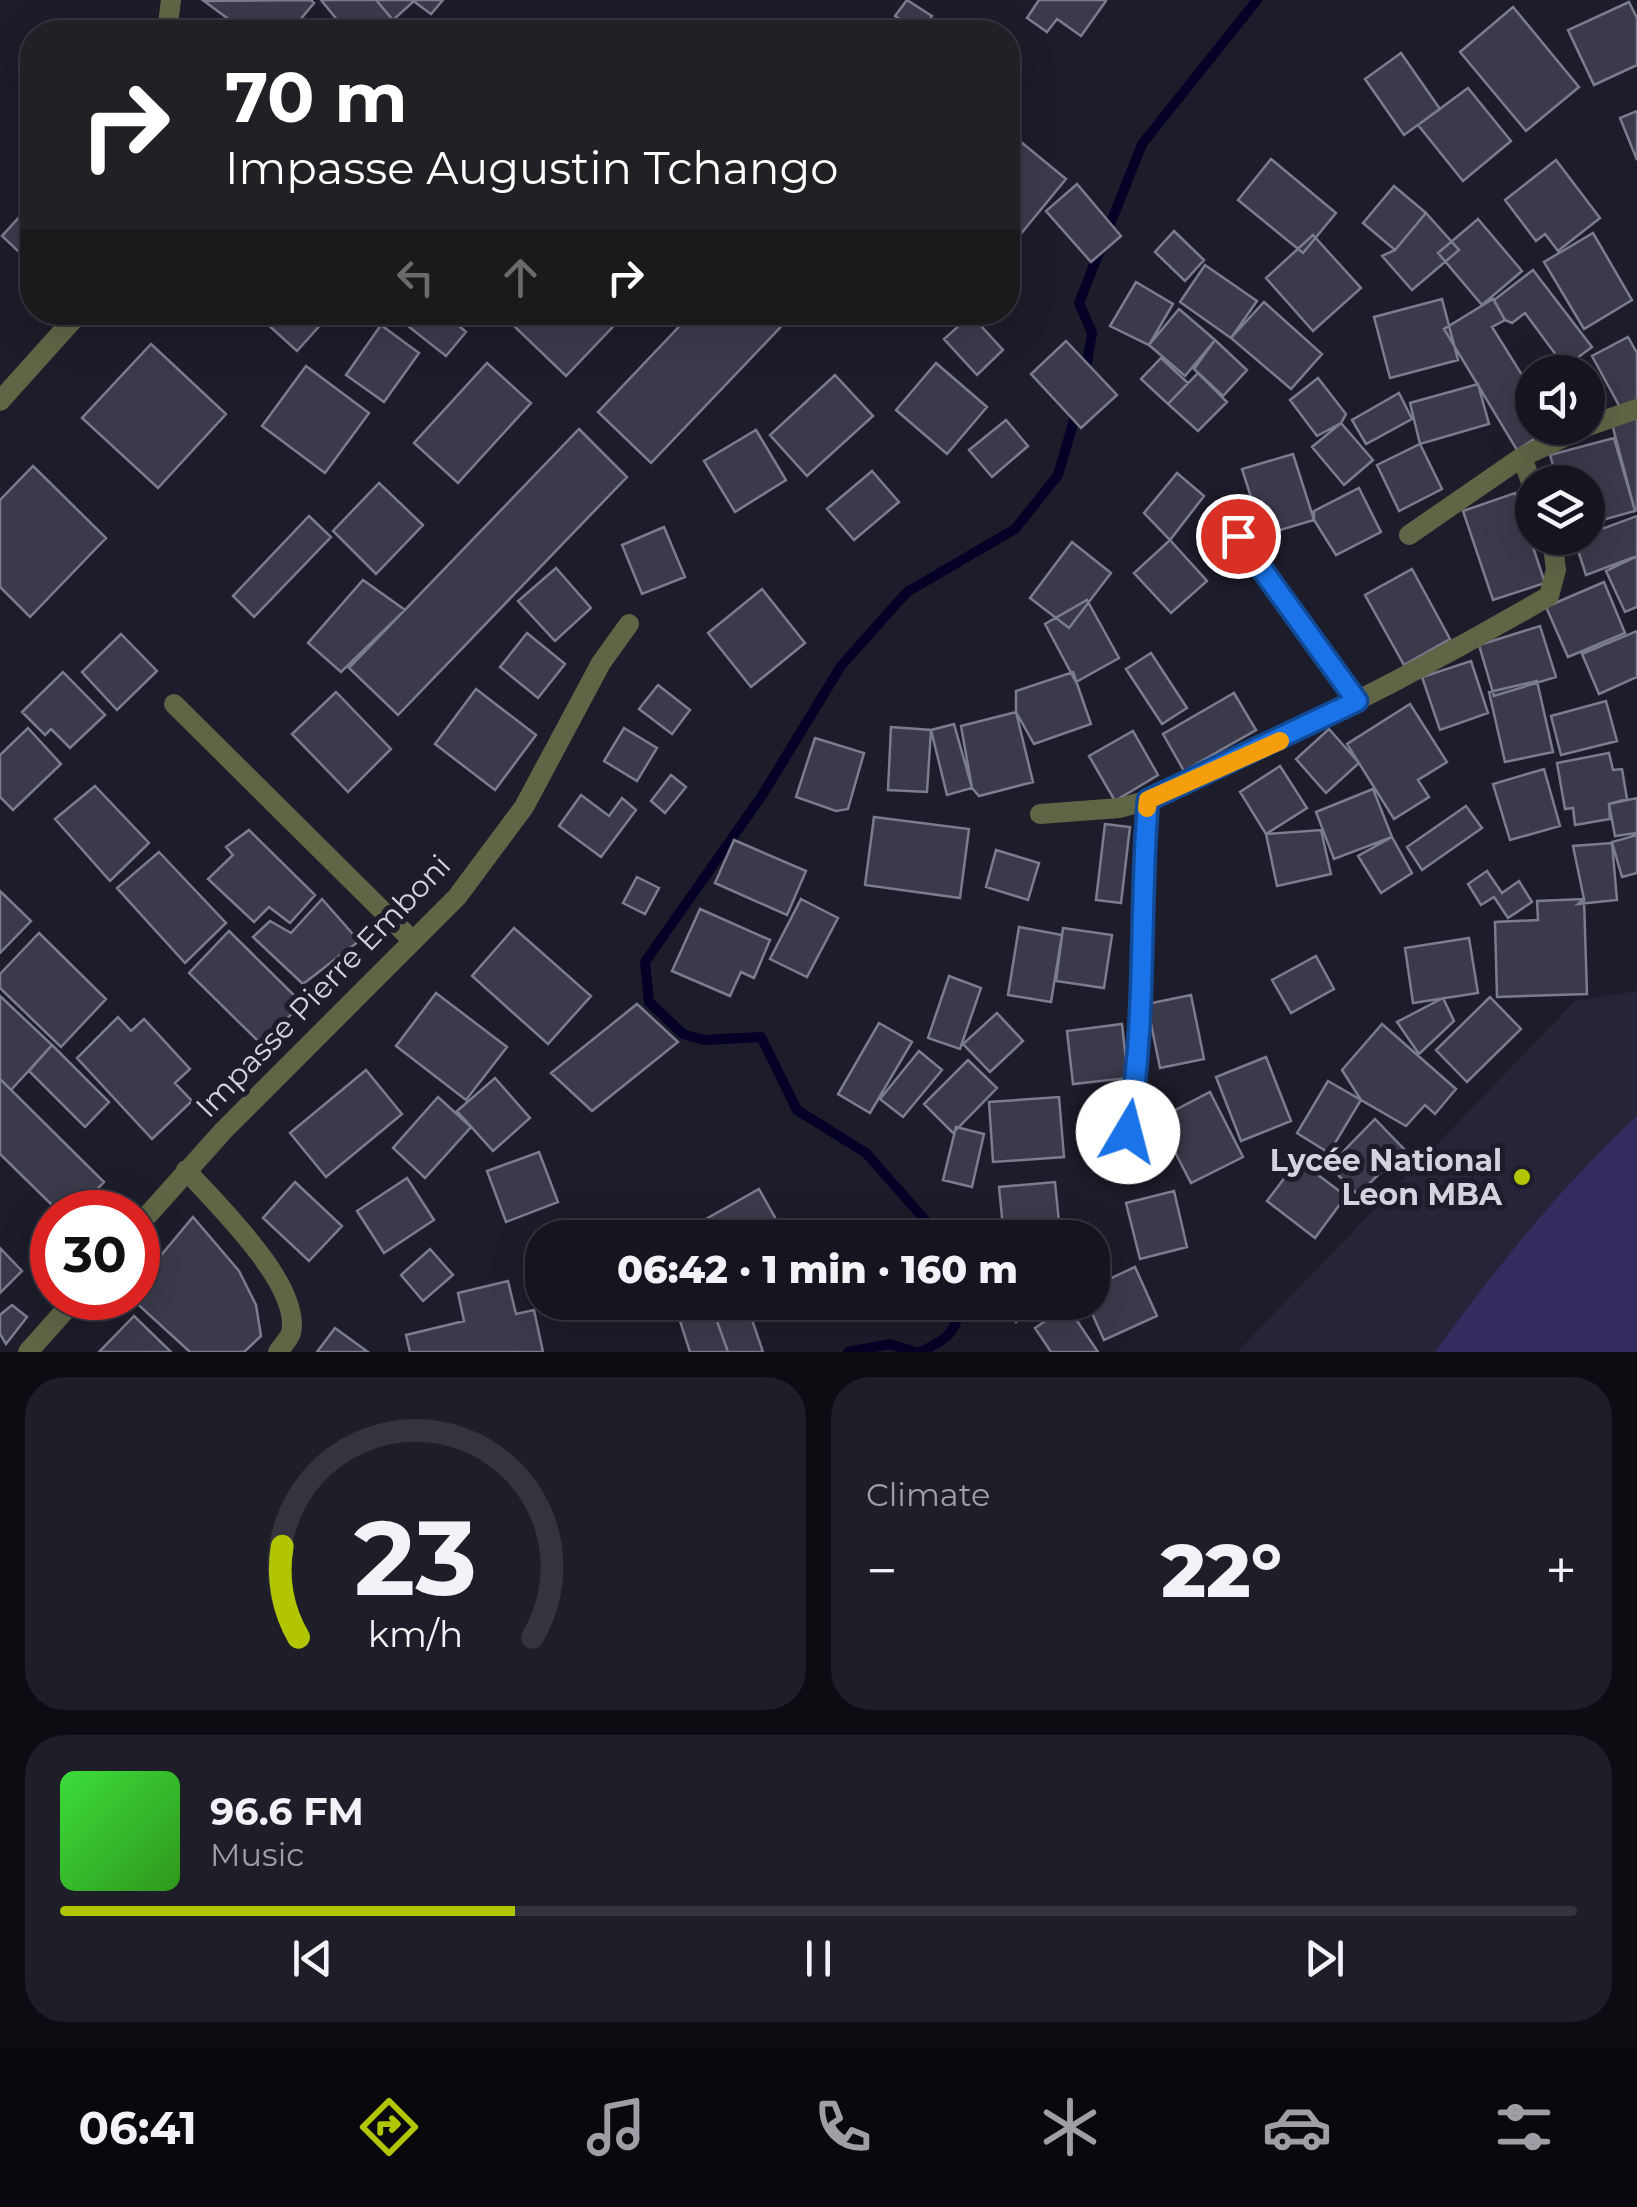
<!DOCTYPE html>
<meta charset="utf-8">
<style>
body{margin:0;font-family:Montserrat,sans-serif;background:#1e1e29;color:#f1f3f6;height:100vh;display:flex;flex-direction:column;font-size:38px;white-space:nowrap}
*{box-sizing:border-box;margin:0}
p{font-size:32px;color:#9d9fa5}
.icon{flex:none;width:55px;height:55px;fill:none;stroke:currentColor;stroke-width:2;stroke-linecap:round;stroke-linejoin:round}
.map{position:relative;height:1352px;overflow:hidden}
.panel{display:flex;flex-direction:column;gap:25px;padding:25px;background:#0c0c12;flex:1}
.panel>*{flex:none}
.banner{position:absolute;left:20px;top:20px;width:1000px;height:305px;border-radius:40px;box-shadow:0 10px 40px #0002,0 0 0 2px #34343e;background:#202124;color:#fff;overflow:hidden}
.fabs{position:absolute;left:1515px;top:355px;display:grid;gap:20px}
.fabs a{display:grid;place-items:center;width:90px;height:90px;border-radius:50%;background:#151520;box-shadow:0 10px 40px #0002,0 0 0 2px #34343e;font-size:50px}
.speed{position:absolute;left:30px;top:1190px;display:flex;gap:20px;font-size:50px;font-weight:700;text-align:center}
.speed>*{display:grid;place-content:center;width:130px;height:130px;border-radius:50%;background:#151520;box-shadow:0 10px 40px #0002,0 0 0 2px #34343e;line-height:1}
.speed .limit{border:15px solid #d22;background:#fff;color:#111}
.pin{position:absolute;display:grid;place-items:center;width:85px;height:85px;color:#fff;margin:-42px;border:5px solid #fff;border-radius:50%;box-shadow:0 2px 10px #0007}
.me{position:absolute;width:110px;margin:-55px;rotate:8deg;stroke-linejoin:round;filter:drop-shadow(0 0 8px #0008)}
.turn{display:flex;align-items:center;gap:35px;height:210px;padding:0 40px;font-size:45px}
.turn .icon{width:130px;height:130px;stroke-width:2.5}
.turn b{display:block;font-size:70px;line-height:85px}
.lanes{display:flex;align-items:center;height:95px;padding:0 40px;background:#0003;justify-content:center;gap:50px;direction:ltr}
.lanes .off{opacity:.35}
.big{font-size:75px;font-weight:800;line-height:1.1}
.panel .widget{flex:1;display:flex;flex-direction:column;justify-content:center;gap:15px;min-width:0;padding:0 35px;border-radius:40px;background:#1e1e29}
.panel .dial{align-items:center;gap:0}
.dial svg{height:260px;overflow:visible;fill:none;stroke:#34343e;stroke-width:7;stroke-linecap:round;text-anchor:middle}
.dial text{fill:#f1f3f6;stroke:none}
.song{display:flex;align-items:center;gap:30px}
.cover{width:120px;height:120px;border-radius:15px;background:linear-gradient(135deg,hsl(120 70% 55%),hsl(110 70% 35%))}
.played{height:10px;border-radius:5px;background:linear-gradient(90deg,#b1c500 30%,#34343e 30%)}
.keys{display:flex;justify-content:space-around;direction:ltr}
.heat{display:flex;justify-content:space-between;align-items:center;font-size:55px;direction:ltr}
.panel .tiles{flex:1;display:grid;gap:25px;grid-template-columns:1fr 1fr}
.widget:last-child{grid-column:span 2}
.trip{position:absolute;left:525px;top:1220px;width:585px;height:100px;border-radius:40px;background:#151520;box-shadow:0 10px 40px #0002,0 0 0 2px #34343e;font-weight:800;line-height:100px;text-align:center}
.tab-bar{display:flex;height:160px;justify-content:space-around;align-items:center;background:#08080d;color:#9d9fa5}
.tab-bar .icon{width:70px;height:70px}
.tab-bar .selected{color:#b1c500}
.tab-bar b{font-size:45px;color:#f1f3f6}
.map>svg:first-child{display:block}
.built{fill:#252439}
.green{fill:#322d5e}
.lines{fill:none;stroke-linecap:round;stroke-linejoin:round}
.stream{stroke:#070026;stroke-width:10}
.building{fill:#3b3a4b;stroke:#7c7c8f;stroke-width:2.5}
.lane{stroke:#5f6545;stroke-width:20}
.street{stroke:#5f6545;stroke-width:20}
.route-casing{stroke:#114b97;stroke-width:25}
.route{stroke:#1a73e8;stroke-width:18}
.slow{stroke:#f59e0b;stroke-width:18}
.poi-dot{fill:#b1c500;stroke:#1c1c2a;stroke-width:4}
.labels{text-anchor:middle;dominant-baseline:central;stroke-width:10;stroke-linejoin:round;paint-order:stroke}
.street-label{font-size:30px;fill:#d3d3de;stroke:#1c1c2a}
.poi-label{font-size:30px;font-weight:bold;fill:#d3d3de;stroke:#1c1c2a;text-anchor:end}
</style>
<div class="map">
<svg width="1637" height="1352" viewBox="0 0 1637 1352">
<rect width="100%" height="100%" fill="#1c1c2a"/>
<path class="built" d="M 1637,991 L 1637,1352 L 1237,1352 L 1575,1001 Z"/>
<path class="green" d="M 1637,1116 L 1637,1352 L 1435,1352 C 1495,1269 1561,1186 1637,1116 Z"/>
<g class="lines">
<path class="stream" d="M 1085,374 L 1092,333 L 1079,303 L 1142,144 L 1257,0
M 941,1238 L 866,1153 L 797,1110 L 761,1037 L 704,1040 L 683,1034 L 649,1002 L 645,962 L 763,794 L 841,666 L 907,592 L 1015,529 L 1058,475 L 1077,410
M 848,1352 L 890,1344 L 915,1352
M 920,1352 C 945,1341 959,1332 959,1302"/>
</g>
<path class="building" d="M 311,0 L 314,3 L 290,32 L 246,32 L 204,1 Z
M 321,0 L 376,0 L 393,20 L 376,32 L 347,32 Z
M 376,0 L 412,0 L 413,2 L 393,20 Z
M 412,0 L 443,0 L 431,14 Z
M 907,0 L 932,16 L 920,32 L 895,16 Z
M 1039,0 L 1105,0 L 1106,1 L 1081,36 L 1057,19 L 1047,32 L 1027,18 Z
M 1629,2 L 1637,18 L 1637,65 L 1594,85 L 1568,30 Z
M 1513,7 L 1579,87 L 1526,131 L 1460,52 Z
M 1401,53 L 1440,109 L 1404,135 L 1365,79 Z
M 1468,88 L 1511,141 L 1463,181 L 1418,125 Z
M 1637,111 L 1637,160 L 1620,118 Z
M 1015,137 L 1066,179 L 1010,247 L 1008,146 Z
M 1271,159 L 1336,213 L 1303,253 L 1238,200 Z
M 1556,160 L 1600,218 L 1558,251 L 1545,234 L 1536,241 L 1505,200 Z
M 1077,184 L 1121,236 L 1091,262 L 1046,211 Z
M 1394,186 L 1426,213 L 1395,250 L 1363,223 Z
M 32,203 L 32,264 L 2,236 Z
M 1426,213 L 1459,250 L 1412,290 L 1382,256 L 1395,250 Z
M 1478,219 L 1522,271 L 1482,305 L 1438,253 Z
M 1174,231 L 1204,260 L 1185,281 L 1155,252 Z
M 1593,233 L 1632,300 L 1584,329 L 1544,262 Z
M 1313,235 L 1361,288 L 1313,331 L 1266,278 Z
M 1205,265 L 1257,301 L 1231,338 L 1180,302 Z
M 1533,270 L 1592,347 L 1565,367 L 1525,313 L 1512,323 L 1505,320 L 1494,300 Z
M 1136,282 L 1173,304 L 1149,345 L 1110,326 Z
M 1442,299 L 1458,360 L 1390,378 L 1374,317 Z
M 1493,299 L 1505,320 L 1492,327 L 1532,391 L 1532,428 L 1552,428 L 1517,450 L 1444,329 Z
M 1264,302 L 1322,354 L 1291,389 L 1231,338 Z
M 1179,309 L 1215,340 L 1185,376 L 1149,345 Z
M 254,312 L 332,312 L 297,351 Z
M 419,312 L 443,312 L 466,332 L 446,356 L 408,326 Z
M 529,312 L 627,312 L 566,376 L 515,327 Z
M 693,312 L 795,312 L 651,463 L 598,412 Z
M 971,315 L 1003,350 L 977,375 L 944,339 Z
M 381,325 L 419,353 L 384,402 L 346,375 Z
M 1628,337 L 1637,353 L 1637,400 L 1621,409 L 1592,356 Z
M 1215,340 L 1247,370 L 1223,396 L 1194,369 Z
M 1066,341 L 1117,395 L 1081,428 L 1031,374 Z
M 151,344 L 226,414 L 158,488 L 82,418 Z
M 1161,358 L 1188,383 L 1168,404 L 1141,379 Z
M 487,363 L 531,403 L 458,483 L 414,443 Z
M 936,363 L 987,407 L 947,454 L 896,410 Z
M 306,366 L 369,413 L 325,473 L 262,426 Z
M 1198,373 L 1227,402 L 1198,431 L 1168,404 Z
M 835,375 L 873,416 L 807,476 L 770,435 Z
M 1318,378 L 1346,414 L 1341,423 L 1317,436 L 1290,400 Z
M 1478,384 L 1489,424 L 1420,444 L 1410,403 Z
M 1399,393 L 1412,419 L 1366,444 L 1352,420 Z
M 1637,418 L 1637,510 L 1635,511 L 1612,424 Z
M 1006,420 L 1028,446 L 992,477 L 969,450 Z
M 1341,423 L 1373,460 L 1344,485 L 1312,447 Z
M 579,429 L 627,477 L 398,715 L 349,668 Z
M 756,430 L 786,480 L 735,512 L 704,461 Z
M 1614,438 L 1635,511 L 1588,524 L 1588,482 L 1558,482 L 1550,455 Z
M 1420,444 L 1442,489 L 1399,511 L 1377,465 Z
M 1293,454 L 1314,520 L 1263,535 L 1242,469 Z
M 33,466 L 106,538 L 30,617 L 0,587 L 0,500 Z
M 872,471 L 899,502 L 854,540 L 827,509 Z
M 1177,473 L 1204,496 L 1170,540 L 1144,513 Z
M 379,483 L 423,525 L 376,574 L 333,531 Z
M 1359,488 L 1381,532 L 1336,555 L 1314,520 L 1314,511 Z
M 1515,493 L 1545,583 L 1493,600 L 1463,511 Z
M 309,516 L 331,537 L 254,617 L 233,596 Z
M 1637,516 L 1637,556 L 1586,575 L 1574,538 L 1588,538 L 1588,534 Z
M 664,527 L 685,577 L 642,594 L 622,545 Z
M 1170,540 L 1207,581 L 1171,613 L 1134,573 Z
M 1072,542 L 1111,573 L 1069,628 L 1030,598 Z
M 1637,556 L 1637,607 L 1625,612 L 1606,571 Z
M 556,568 L 591,608 L 555,641 L 518,601 Z
M 1412,569 L 1450,639 L 1404,665 L 1365,595 Z
M 363,580 L 405,610 L 341,672 L 308,643 Z
M 1604,582 L 1625,633 L 1568,657 L 1546,607 Z
M 762,589 L 805,643 L 751,687 L 708,633 Z
M 1087,600 L 1119,658 L 1076,682 L 1045,624 Z
M 1540,626 L 1556,677 L 1494,696 L 1479,645 Z
M 1637,631 L 1637,677 L 1599,694 L 1582,654 Z
M 527,633 L 565,664 L 538,698 L 500,667 Z
M 121,634 L 157,671 L 117,710 L 82,672 Z
M 1151,653 L 1187,708 L 1162,724 L 1126,669 Z
M 1471,661 L 1488,713 L 1440,730 L 1422,677 Z
M 63,672 L 105,715 L 70,748 L 51,729 L 45,735 L 22,712 Z
M 1073,672 L 1091,724 L 1034,744 L 1016,712 L 1016,691 Z
M 1537,681 L 1553,752 L 1505,762 L 1489,692 Z
M 658,685 L 690,710 L 672,734 L 639,709 Z
M 476,689 L 536,735 L 495,790 L 435,744 Z
M 336,692 L 391,749 L 348,792 L 292,734 Z
M 1234,693 L 1256,730 L 1184,771 L 1163,734 Z
M 1606,701 L 1617,741 L 1561,755 L 1551,716 Z
M 1410,704 L 1447,762 L 1418,780 L 1429,797 L 1394,819 L 1347,744 Z
M 1016,712 L 1033,782 L 979,796 L 972,788 L 961,726 Z
M 954,724 L 972,788 L 947,795 L 931,730 Z
M 891,727 L 931,730 L 927,792 L 888,790 Z
M 28,728 L 61,764 L 13,810 L 0,797 L 0,755 Z
M 624,728 L 657,748 L 637,781 L 604,761 Z
M 1329,729 L 1359,763 L 1326,793 L 1296,759 Z
M 1133,731 L 1158,775 L 1115,801 L 1089,756 Z
M 815,738 L 864,753 L 848,809 L 836,811 L 796,797 Z
M 1609,753 L 1613,770 L 1622,769 L 1627,799 L 1609,804 L 1610,819 L 1575,825 L 1573,808 L 1565,809 L 1557,763 Z
M 1280,766 L 1307,808 L 1266,834 L 1240,792 Z
M 1544,769 L 1560,826 L 1510,840 L 1493,784 Z
M 671,775 L 686,787 L 665,813 L 651,801 Z
M 95,786 L 149,843 L 110,881 L 55,819 Z
M 1373,789 L 1392,837 L 1334,859 L 1316,812 Z
M 581,795 L 609,816 L 622,798 L 636,810 L 601,857 L 559,826 Z
M 1637,798 L 1637,833 L 1615,836 L 1609,804 Z
M 1466,806 L 1482,828 L 1422,870 L 1407,847 Z
M 874,817 L 969,829 L 960,898 L 865,885 Z
M 1105,824 L 1130,827 L 1121,903 L 1096,900 Z
M 249,830 L 315,895 L 290,923 L 269,907 L 254,922 L 208,879 L 233,855 L 226,847 Z
M 1321,830 L 1331,874 L 1277,886 L 1266,834 Z
M 1637,835 L 1637,873 L 1622,877 L 1612,842 Z
M 1392,837 L 1412,873 L 1381,893 L 1358,856 Z
M 734,840 L 806,871 L 787,915 L 715,883 Z
M 1612,843 L 1617,900 L 1578,904 L 1584,899 L 1573,846 Z
M 996,850 L 1039,863 L 1028,900 L 986,887 Z
M 159,852 L 226,923 L 185,963 L 117,888 Z
M 1487,871 L 1502,893 L 1519,881 L 1532,902 L 1508,918 L 1494,897 L 1481,905 L 1468,884 Z
M 637,877 L 659,888 L 645,914 L 623,903 Z
M 0,891 L 31,921 L 0,953 Z
M 322,899 L 359,941 L 303,984 L 253,937 L 270,921 L 291,933 Z
M 801,899 L 838,918 L 807,977 L 770,959 Z
M 1584,899 L 1587,994 L 1497,997 L 1495,922 L 1538,920 L 1537,901 Z
M 700,909 L 770,940 L 754,978 L 741,972 L 730,996 L 672,971 Z
M 1019,927 L 1062,935 L 1051,1002 L 1008,995 Z
M 514,928 L 591,996 L 548,1044 L 472,976 Z
M 1063,928 L 1112,935 L 1104,988 L 1056,981 Z
M 229,931 L 302,1003 L 262,1045 L 189,973 Z
M 39,933 L 106,999 L 61,1047 L 0,988 L 0,974 Z
M 1469,938 L 1478,993 L 1413,1003 L 1405,948 Z
M 1316,956 L 1334,989 L 1291,1013 L 1272,980 Z
M 949,976 L 981,988 L 960,1049 L 928,1038 Z
M 436,993 L 507,1047 L 466,1100 L 396,1046 Z
M 1191,995 L 1204,1059 L 1160,1068 L 1147,1004 Z
M 0,996 L 52,1045 L 11,1090 L 0,1079 Z
M 1490,997 L 1521,1029 L 1467,1082 L 1436,1050 Z
M 1443,998 L 1454,1021 L 1419,1054 L 1397,1022 Z
M 637,1004 L 678,1042 L 592,1111 L 551,1073 Z
M 997,1013 L 1023,1041 L 990,1072 L 963,1044 Z
M 118,1017 L 131,1031 L 144,1019 L 190,1069 L 175,1083 L 192,1101 L 152,1139 L 77,1058 Z
M 879,1023 L 912,1042 L 870,1113 L 838,1094 Z
M 1122,1024 L 1128,1078 L 1073,1084 L 1067,1031 Z
M 1382,1024 L 1456,1089 L 1435,1114 L 1425,1105 L 1406,1126 L 1361,1100 L 1342,1070 Z
M 52,1045 L 109,1102 L 85,1127 L 29,1071 Z
M 919,1051 L 942,1070 L 903,1117 L 880,1099 Z
M 1266,1057 L 1291,1121 L 1241,1141 L 1216,1077 Z
M 968,1060 L 997,1088 L 953,1133 L 924,1104 Z
M 366,1070 L 402,1114 L 326,1177 L 290,1133 Z
M 495,1078 L 530,1118 L 493,1151 L 457,1111 Z
M 0,1079 L 104,1182 L 75,1212 L 59,1212 L 0,1154 Z
M 1328,1081 L 1361,1100 L 1329,1153 L 1297,1133 Z
M 1210,1092 L 1243,1157 L 1191,1183 L 1158,1119 Z
M 438,1097 L 471,1127 L 425,1178 L 393,1148 Z
M 1059,1097 L 1064,1157 L 993,1162 L 989,1102 Z
M 1375,1119 L 1404,1149 L 1358,1195 L 1329,1166 Z
M 956,1127 L 984,1134 L 972,1187 L 943,1180 Z
M 539,1152 L 558,1202 L 506,1222 L 487,1171 Z
M 1298,1160 L 1346,1196 L 1315,1238 L 1267,1201 Z
M 407,1178 L 434,1220 L 384,1253 L 357,1211 Z
M 295,1182 L 342,1226 L 309,1261 L 263,1218 Z
M 1055,1182 L 1060,1232 L 1004,1237 L 999,1187 Z
M 759,1189 L 782,1230 L 769,1238 L 716,1238 L 706,1219 Z
M 1174,1191 L 1187,1247 L 1140,1259 L 1126,1203 Z
M 193,1217 L 239,1271 L 256,1305 L 261,1336 L 244,1352 L 190,1352 L 131,1298 L 138,1298 L 138,1283 Z
M 706,1219 L 716,1238 L 669,1238 L 682,1231 Z
M 0,1248 L 22,1271 L 0,1293 Z
M 430,1249 L 453,1275 L 423,1301 L 401,1275 Z
M 1135,1267 L 1157,1316 L 1104,1340 L 1087,1302 L 1092,1302 L 1092,1287 Z
M 508,1281 L 516,1314 L 534,1310 L 543,1352 L 410,1352 L 406,1335 L 464,1321 L 458,1293 Z
M 735,1302 L 746,1302 L 763,1352 L 728,1352 L 713,1310 Z
M 998,1302 L 1031,1302 L 1033,1305 L 1016,1322 Z
M 12,1305 L 27,1317 L 6,1344 L 0,1334 L 0,1315 Z
M 1067,1306 L 1098,1352 L 1051,1352 L 1035,1328 Z
M 713,1310 L 728,1352 L 690,1352 L 680,1321 Z
M 134,1316 L 171,1352 L 99,1352 Z
M 335,1328 L 368,1352 L 317,1352 Z"/>
<g class="lines">
<path class="lane" d="M 174,704 L 413,941"/>
<path class="street" d="M 167,32 L 171,0
M 0,401 L 80,312
M 1588,426 L 1637,409
M 1532,485 L 1522,457 L 1584,428
M 1409,535 L 1522,457
M 1238,537 L 1357,701
M 1040,814 L 1120,808 L 1148,800 C 1286,740 1418,672 1549,596 L 1556,570 L 1552,538
M 1123,1164 C 1144,1043 1138,922 1148,800
M 186,1170 C 216,1204 302,1285 291,1333 C 289,1339 282,1346 278,1352
M 138,1226 L 224,1130 L 457,897 L 524,807 L 601,663 L 629,624
M 28,1352 L 76,1298"/>
</g>
<g class="lines">
<defs>
<path id="route" d="M 1128,1132 C 1147,1022 1139,911 1148,800 L 1357,701 L 1238,536"/>
</defs>
<use href="#route" class="route-casing"/>
<use href="#route" class="route"/>
<path class="slow" d="M 1147,808 L 1148,800 L 1280,741"/>
</g>
<circle class="poi-dot" cx="1522" cy="1177" r="10"/>
<g class="labels">
<g class="street-label">
<text transform="translate(323 986) rotate(-46)">Impasse Pierre Emboni</text>
</g>
<g class="poi-label">
<text x="1502" y="1160">Lycée National<tspan x="1502" dy="34">Leon MBA</tspan></text>
</g>
</g>
</svg>
<div class="fabs">
<a><svg class="icon" aria-label="sound" viewBox="0 0 24 24"><path d="M4 9h4l5-4v14l-5-4H4zM17 9q2 3 0 6"/></svg></a>
<a><svg class="icon" aria-label="layers" viewBox="0 0 24 24"><path d="M12 4l9 5-9 5-9-5zM3 14l9 5 9-5"/></svg></a>
</div>
<div class="speed"><div class="limit">30</div></div>
<div class="pin" style="left:1238px;top:536px;background:#d93025"><svg class="icon" aria-label="arrive" viewBox="0 0 24 24"><path d="M6 21V4h12l-3 4 3 4H6"/></svg></div>
<svg class="me" style="left:1128px;top:1132px" viewBox="-20 -20 40 40"><circle r="19" fill="#fff"/><path d="M0-13L10 11 0 6-10 11z" fill="#1a73e8"/></svg>
<div class="trip">06:42 · 1 min · 160 m</div>
<div class="banner">
<div class="turn"><svg class="icon" aria-label="right" viewBox="0 0 24 24"><path d="M7 20v-9h11M14 6l5 5-5 5"/></svg><div><b>70 m</b>Impasse Augustin Tchango</div></div>
<div class="lanes"><svg class="icon off" aria-label="left" viewBox="0 0 24 24"><path d="M17 20v-9H6M10 6l-5 5 5 5"/></svg><svg class="icon off" aria-label="ahead" viewBox="0 0 24 24"><path d="M12 20V5M6 11l6-6 6 6"/></svg><svg class="icon" aria-label="right" viewBox="0 0 24 24"><path d="M7 20v-9h11M14 6l5 5-5 5"/></svg></div>
</div>
</div>
<section class="panel">
<div class="tiles">
<div class="widget dial"><svg viewBox="0 0 100 80">
<path d="M14 69A42 42 0 1 1 86 69"/>
<path d="M14 69A42 42 0 0 1 9 41" stroke="#b1c500"/>
<text x="50" y="56" font-size="32" font-weight="700">23</text>
<text x="50" y="72" font-size="11">km/h</text>
</svg></div>
<div class="widget"><p>Climate</p>
<div class="heat"><a>−</a><b class="big">22°</b><a>+</a></div>
</div>
<div class="widget">
<div class="song"><i class="cover"></i><div><b>96.6 FM</b><p>Music</p></div></div>
<div class="played"></div>
<div class="keys"><svg class="icon" aria-label="previous" viewBox="0 0 24 24"><path d="M18 5L8 12l10 7zM5 5v14"/></svg><svg class="icon" aria-label="pause" viewBox="0 0 24 24"><path d="M8 5v14M16 5v14"/></svg><svg class="icon" aria-label="next" viewBox="0 0 24 24"><path d="M6 5l10 7-10 7zM19 5v14"/></svg></div>
</div>
</div>
</section>
<nav class="tab-bar">
<b>06:41</b>
<svg class="icon selected" aria-label="directions" viewBox="0 0 24 24"><path d="M12 3l9 9-9 9-9-9zM9 14v-3h6M13 9l2 2-2 2"/></svg>
<svg class="icon" aria-label="music" viewBox="0 0 24 24"><path d="M9 18V5l10-2v13"/><circle cx="6" cy="18" r="3"/><circle cx="16" cy="16" r="3"/></svg>
<svg class="icon" aria-label="phone" viewBox="0 0 24 24"><path d="M5 4h4l2 5-3 2q2 4 5 5l2-3 5 2v4C11 20 4 13 5 4z"/></svg>
<svg class="icon" aria-label="climate" viewBox="0 0 24 24"><path d="M12 3v18M4 7l16 10M4 17L20 7"/></svg>
<svg class="icon" aria-label="car" viewBox="0 0 24 24"><path d="M5 17H2v-5l4-1 3-4h7l3 4 3 1v5h-3M9 17h6M6 11h13"/><circle cx="7" cy="17" r="2"/><circle cx="17" cy="17" r="2"/></svg>
<svg class="icon" aria-label="filters" viewBox="0 0 24 24"><path d="M4 7h16M4 17h16"/><circle cx="9" cy="7" r="2"/><circle cx="15" cy="17" r="2"/></svg>
</nav>
